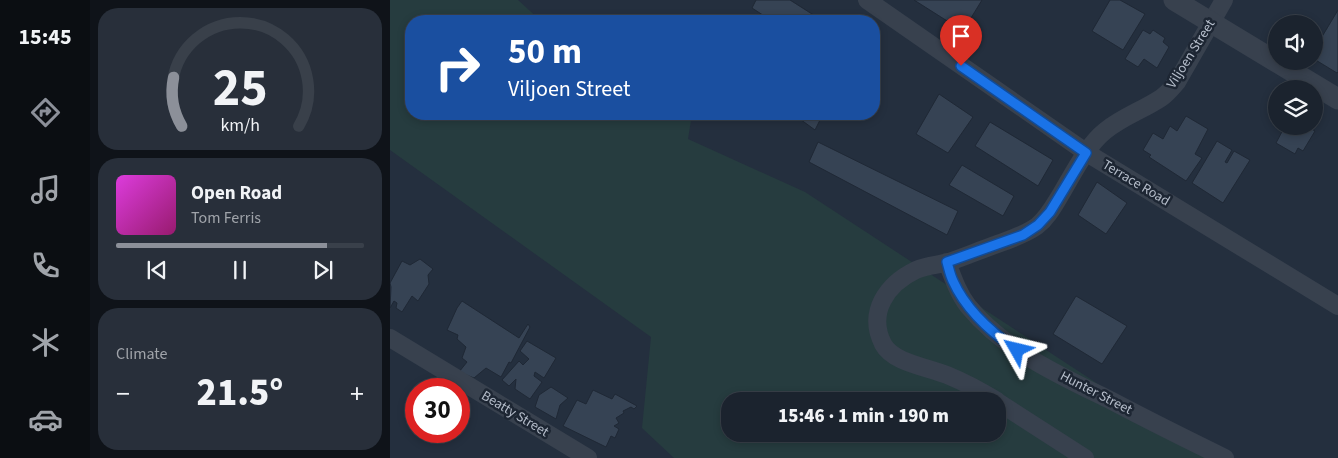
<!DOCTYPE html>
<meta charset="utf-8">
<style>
body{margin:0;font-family:"Source Sans 3",sans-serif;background:#282f3a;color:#f1f3f6;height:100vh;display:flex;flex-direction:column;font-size:19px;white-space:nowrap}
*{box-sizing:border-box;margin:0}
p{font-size:16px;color:#a0a4aa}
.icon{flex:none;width:28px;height:28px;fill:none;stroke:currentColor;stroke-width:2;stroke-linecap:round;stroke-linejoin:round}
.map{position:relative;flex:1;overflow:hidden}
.details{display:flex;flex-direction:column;gap:8px;padding:8px;background:#0f1319;width:300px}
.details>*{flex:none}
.banner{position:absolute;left:15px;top:15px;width:475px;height:105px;border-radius:20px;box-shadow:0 2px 8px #0003,0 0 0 1px #39404a;background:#1a4fa0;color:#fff;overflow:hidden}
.tools{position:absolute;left:878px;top:15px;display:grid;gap:10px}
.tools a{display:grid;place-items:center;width:55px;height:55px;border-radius:50%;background:#1b232e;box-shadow:0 2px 8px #0003,0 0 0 1px #39404a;font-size:25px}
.speed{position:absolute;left:15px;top:378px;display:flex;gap:10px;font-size:25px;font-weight:700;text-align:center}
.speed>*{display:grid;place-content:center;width:65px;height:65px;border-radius:50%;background:#1b232e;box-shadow:0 2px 8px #0003,0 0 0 1px #39404a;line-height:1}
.speed .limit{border:8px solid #d22;background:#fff;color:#111}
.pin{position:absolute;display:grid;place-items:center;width:42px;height:42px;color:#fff;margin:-51px -21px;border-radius:50% 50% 50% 0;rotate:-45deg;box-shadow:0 0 5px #0007}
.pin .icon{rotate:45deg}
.me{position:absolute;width:55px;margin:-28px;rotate:307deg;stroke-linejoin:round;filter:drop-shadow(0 0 4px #0008)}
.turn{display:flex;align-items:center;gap:18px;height:105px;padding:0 20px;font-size:22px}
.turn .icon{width:65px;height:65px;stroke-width:2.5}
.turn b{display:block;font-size:35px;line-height:42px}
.big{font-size:38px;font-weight:800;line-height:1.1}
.details .tile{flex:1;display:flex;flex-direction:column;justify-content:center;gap:8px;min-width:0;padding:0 18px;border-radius:20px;background:#282f3a}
.details .dial{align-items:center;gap:0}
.dial svg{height:130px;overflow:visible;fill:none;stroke:#39404a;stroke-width:7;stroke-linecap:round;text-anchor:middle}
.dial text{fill:#f1f3f6;stroke:none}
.song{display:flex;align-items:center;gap:15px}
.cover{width:60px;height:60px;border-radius:8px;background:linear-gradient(135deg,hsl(300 70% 55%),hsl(320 70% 35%))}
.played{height:5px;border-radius:2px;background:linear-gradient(90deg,#8c9099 85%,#39404a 85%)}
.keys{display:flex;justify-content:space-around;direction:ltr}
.heat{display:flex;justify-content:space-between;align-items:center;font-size:28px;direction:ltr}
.trip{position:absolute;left:331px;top:392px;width:285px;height:50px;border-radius:20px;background:#1b232e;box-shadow:0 2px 8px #0003,0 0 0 1px #39404a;font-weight:800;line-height:50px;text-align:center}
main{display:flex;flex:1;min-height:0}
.menu{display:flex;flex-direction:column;width:90px;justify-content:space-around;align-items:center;background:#0b0e12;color:#a0a4aa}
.menu .icon{width:35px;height:35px}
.menu .on{color:#8c9099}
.menu b{font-size:22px;color:#f1f3f6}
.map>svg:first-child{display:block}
.green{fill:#263c3f;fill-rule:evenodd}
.building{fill:#364354;stroke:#1f2835}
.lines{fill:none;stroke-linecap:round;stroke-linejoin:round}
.minor{stroke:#38414e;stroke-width:18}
.tertiary{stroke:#38414e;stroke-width:21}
.route-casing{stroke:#114b97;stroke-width:12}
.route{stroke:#1a73e8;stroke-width:9}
.labels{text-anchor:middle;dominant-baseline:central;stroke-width:5;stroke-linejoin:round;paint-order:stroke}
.street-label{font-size:14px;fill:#b4bcc9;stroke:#1d2633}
</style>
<main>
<nav class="menu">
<b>15:45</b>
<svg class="icon on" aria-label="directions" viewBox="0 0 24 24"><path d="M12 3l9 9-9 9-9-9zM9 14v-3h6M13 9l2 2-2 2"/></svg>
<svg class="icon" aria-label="music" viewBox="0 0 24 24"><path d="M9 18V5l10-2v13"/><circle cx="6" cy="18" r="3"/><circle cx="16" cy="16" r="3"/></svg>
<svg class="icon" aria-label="phone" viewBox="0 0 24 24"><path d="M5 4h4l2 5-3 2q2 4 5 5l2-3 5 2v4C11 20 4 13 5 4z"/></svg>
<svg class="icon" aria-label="climate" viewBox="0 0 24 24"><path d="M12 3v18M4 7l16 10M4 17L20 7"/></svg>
<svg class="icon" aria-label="car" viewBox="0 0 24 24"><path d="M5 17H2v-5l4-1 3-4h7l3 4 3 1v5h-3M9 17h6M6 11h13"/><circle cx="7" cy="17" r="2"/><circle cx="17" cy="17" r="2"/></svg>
</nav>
<section class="details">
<div class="tile dial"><svg viewBox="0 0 100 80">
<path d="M14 69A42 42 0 1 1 86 69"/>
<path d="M14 69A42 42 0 0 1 9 39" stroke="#8c9099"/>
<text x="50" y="56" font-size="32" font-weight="700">25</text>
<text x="50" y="72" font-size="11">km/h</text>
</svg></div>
<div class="tile">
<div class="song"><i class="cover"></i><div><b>Open Road</b><p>Tom Ferris</p></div></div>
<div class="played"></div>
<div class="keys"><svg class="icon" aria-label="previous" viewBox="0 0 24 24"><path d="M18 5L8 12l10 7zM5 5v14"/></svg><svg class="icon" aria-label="pause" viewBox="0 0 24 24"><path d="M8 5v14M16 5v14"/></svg><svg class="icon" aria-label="next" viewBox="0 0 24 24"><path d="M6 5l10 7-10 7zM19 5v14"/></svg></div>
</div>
<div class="tile"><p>Climate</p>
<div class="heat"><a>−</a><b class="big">21.5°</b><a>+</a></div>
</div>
</section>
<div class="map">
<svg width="948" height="458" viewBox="0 0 948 458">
<rect width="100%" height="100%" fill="#242f3e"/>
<path class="green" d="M 0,0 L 128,0 L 151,21 L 21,21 L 21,114 L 302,114 L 298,139 L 415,192 L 798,443 L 834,458 L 284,458 L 252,428 L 261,337 L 0,150 ZM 340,401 L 608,401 L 608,434 L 340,434 Z"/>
<path class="building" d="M 366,0 L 400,0 L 433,21 L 382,21 L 362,8 Z
M 524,0 L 592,0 L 573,31 Z
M 720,0 L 730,0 L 755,14 L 733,50 L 702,31 Z
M 948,10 L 948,72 L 947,73 L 924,59 L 924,50 Z
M 753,30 L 760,34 L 763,30 L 775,38 L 773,42 L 779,47 L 767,68 L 754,59 L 748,67 L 735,59 Z
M 549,94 L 583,117 L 558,153 L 526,134 Z
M 403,114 L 433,114 L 425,130 Z
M 796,116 L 818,129 L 805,154 L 812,158 L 796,181 L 759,157 L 761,155 L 753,150 L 763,133 L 773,139 L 780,126 L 787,131 Z
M 600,122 L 663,160 L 648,186 L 585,146 Z
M 895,126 L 916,126 L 925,131 L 913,151 L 908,148 L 905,154 L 886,143 Z
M 827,141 L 842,150 L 835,162 L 837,163 L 844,151 L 860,160 L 833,203 L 802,183 Z
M 428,142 L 568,211 L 557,235 L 419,162 Z
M 572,165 L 624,196 L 613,216 L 559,185 Z
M 707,182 L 737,203 L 716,234 L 688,215 Z
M 30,259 L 43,269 L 38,275 L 39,284 L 28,301 L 22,296 L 12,312 L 6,308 L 7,303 L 4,301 L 0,308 L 1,287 L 0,283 L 12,261 L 20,265 Z
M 686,296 L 737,326 L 712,364 L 663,334 Z
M 72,301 L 129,338 L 138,324 L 140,327 L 121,363 L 119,362 L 111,377 L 96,368 L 84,378 L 69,372 L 77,362 L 72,358 L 76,347 L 67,339 L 68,335 L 57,330 L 67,308 Z
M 137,341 L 166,358 L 154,378 L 145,372 L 144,376 L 152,382 L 140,399 L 125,389 L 126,379 L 119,386 L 112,380 L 129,361 L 133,365 L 139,359 L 130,351 Z
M 161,387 L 178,398 L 170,405 L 166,419 L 145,407 L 149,395 Z
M 203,390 L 222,399 L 225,394 L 247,406 L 244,409 L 241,407 L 233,411 L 234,413 L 226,418 L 229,423 L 224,426 L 229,429 L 225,438 L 221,436 L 216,447 L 173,426 L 187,400 L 196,404 Z"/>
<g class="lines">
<path class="minor" d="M 477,0 L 697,153 L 948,306
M 557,262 C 563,278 568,293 578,306 C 615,351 669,375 720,400 C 758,420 796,439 835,458
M 0,338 L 198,458
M 607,401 C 591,391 574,382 557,375 C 538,367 503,363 493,344 C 477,312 497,284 526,270 C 538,265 548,265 559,262 C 574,257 588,251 602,246 C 618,240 633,236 647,226 C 656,219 662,209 668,199 C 681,178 696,146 715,131 C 732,117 753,110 771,98 C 777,94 782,88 787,82 L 834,0
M 608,402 L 695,458"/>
<path class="tertiary" d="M 784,0 L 948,99"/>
</g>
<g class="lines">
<defs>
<path id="route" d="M 571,66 L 696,153 L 660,212 L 648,225 L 633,235 L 557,262 C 559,269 560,275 563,281 C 576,310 602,333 627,350"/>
</defs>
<use href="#route" class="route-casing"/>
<use href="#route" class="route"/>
</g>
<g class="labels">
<g class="street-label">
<text transform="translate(801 54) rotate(-58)">Viljoen Street</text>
<text transform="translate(746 183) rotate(31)">Terrace Road</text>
<text transform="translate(706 393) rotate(27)">Hunter Street</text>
<text transform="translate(125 414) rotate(31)">Beatty Street</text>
</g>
</g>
</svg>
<div class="tools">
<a><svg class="icon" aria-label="sound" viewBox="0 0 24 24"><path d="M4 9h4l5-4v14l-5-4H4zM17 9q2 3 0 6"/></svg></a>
<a><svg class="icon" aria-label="layers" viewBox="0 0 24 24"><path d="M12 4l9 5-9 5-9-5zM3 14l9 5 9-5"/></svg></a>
</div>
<div class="speed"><div class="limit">30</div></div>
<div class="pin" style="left:571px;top:66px;background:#d93025"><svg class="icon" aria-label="arrive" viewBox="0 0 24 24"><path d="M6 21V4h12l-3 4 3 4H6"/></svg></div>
<svg class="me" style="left:627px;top:350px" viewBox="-20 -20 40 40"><path d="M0-17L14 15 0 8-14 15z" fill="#1a73e8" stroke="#fff" stroke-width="4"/></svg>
<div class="trip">15:46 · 1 min · 190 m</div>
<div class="banner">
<div class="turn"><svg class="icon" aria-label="right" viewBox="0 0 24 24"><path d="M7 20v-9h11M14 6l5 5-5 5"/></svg><div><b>50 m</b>Viljoen Street</div></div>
</div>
</div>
</main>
